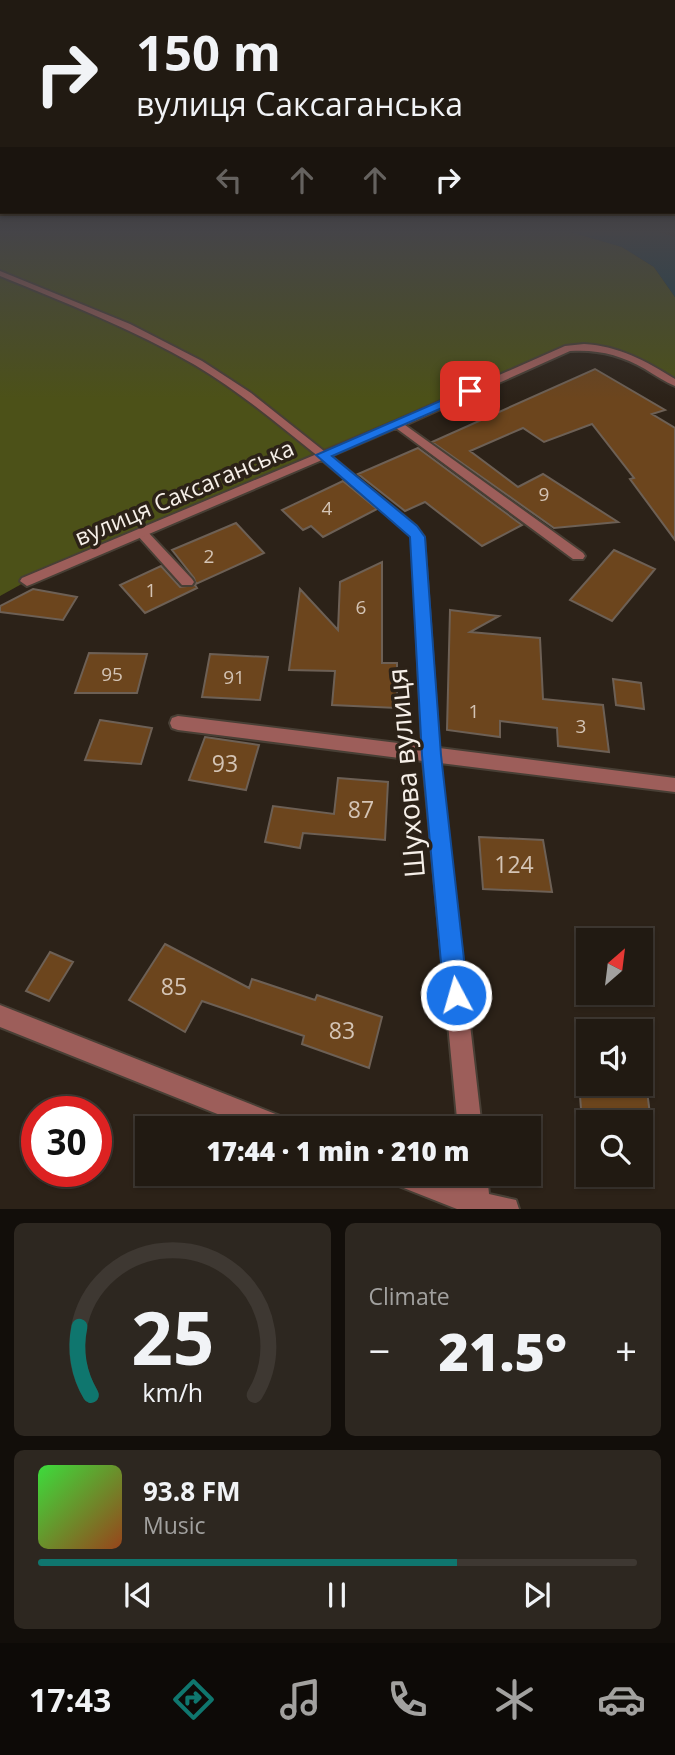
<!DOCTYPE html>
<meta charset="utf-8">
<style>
body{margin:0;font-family:"Open Sans",sans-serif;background:#2d2720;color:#f1f3f6;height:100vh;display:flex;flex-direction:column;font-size:26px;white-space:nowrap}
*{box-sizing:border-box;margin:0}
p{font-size:23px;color:#a2a19f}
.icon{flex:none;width:38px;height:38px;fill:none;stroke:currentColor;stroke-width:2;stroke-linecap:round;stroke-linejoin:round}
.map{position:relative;height:1209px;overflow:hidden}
.details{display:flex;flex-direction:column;gap:14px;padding:14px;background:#120e0a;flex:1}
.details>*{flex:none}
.guide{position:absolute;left:0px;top:0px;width:676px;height:214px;box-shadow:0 2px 5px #0004,0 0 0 2px #3e3832;background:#211a12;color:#f1f3f6;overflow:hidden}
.needle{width:46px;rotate:28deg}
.controls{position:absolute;left:576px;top:928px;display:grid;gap:14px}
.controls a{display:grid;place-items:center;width:77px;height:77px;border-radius:0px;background:#211a12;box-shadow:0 2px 5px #0004,0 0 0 2px #3e3832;font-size:35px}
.speed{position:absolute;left:21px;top:1096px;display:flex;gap:14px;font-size:35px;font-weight:700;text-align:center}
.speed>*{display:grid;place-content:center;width:91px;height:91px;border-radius:50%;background:#211a12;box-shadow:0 2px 5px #0004,0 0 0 2px #3e3832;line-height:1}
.speed .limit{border:10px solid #d22;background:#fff;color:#111}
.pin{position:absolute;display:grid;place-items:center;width:60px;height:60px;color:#fff;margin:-30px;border-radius:14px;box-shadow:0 4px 10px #0006}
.me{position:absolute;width:77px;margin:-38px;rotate:354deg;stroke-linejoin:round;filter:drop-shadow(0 0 5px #0008)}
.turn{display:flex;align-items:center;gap:24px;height:147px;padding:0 21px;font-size:32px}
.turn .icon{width:91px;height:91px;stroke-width:2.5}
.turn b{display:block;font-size:49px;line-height:60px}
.lanes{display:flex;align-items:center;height:66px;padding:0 21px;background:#0003;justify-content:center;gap:35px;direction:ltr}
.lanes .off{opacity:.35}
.big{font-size:52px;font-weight:800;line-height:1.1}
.details .card{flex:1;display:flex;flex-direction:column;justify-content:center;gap:10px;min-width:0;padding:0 24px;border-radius:10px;background:#2d2720}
.details .dial{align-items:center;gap:0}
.dial svg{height:182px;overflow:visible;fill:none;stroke:#3e3832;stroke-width:7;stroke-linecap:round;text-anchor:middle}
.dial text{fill:#f1f3f6;stroke:none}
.song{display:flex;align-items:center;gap:21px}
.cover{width:84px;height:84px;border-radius:10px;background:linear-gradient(135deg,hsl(120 70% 55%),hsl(20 70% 35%))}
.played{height:7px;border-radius:4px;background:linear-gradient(90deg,#0f766e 70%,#3e3832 70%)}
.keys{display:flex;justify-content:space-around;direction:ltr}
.heat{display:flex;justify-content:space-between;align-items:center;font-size:38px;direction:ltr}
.details .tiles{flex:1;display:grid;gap:14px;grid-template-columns:1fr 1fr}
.card:last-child{grid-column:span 2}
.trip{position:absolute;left:135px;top:1116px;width:406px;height:70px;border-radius:0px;background:#211a12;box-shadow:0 2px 5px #0004,0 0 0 2px #3e3832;font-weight:800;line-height:70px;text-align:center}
.tab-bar{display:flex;height:112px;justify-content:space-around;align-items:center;background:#0d0a07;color:#a2a19f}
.tab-bar .icon{width:49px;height:49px}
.tab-bar .active{color:#0f766e}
.tab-bar b{font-size:32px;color:#f1f3f6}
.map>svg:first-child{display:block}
.green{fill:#4c5118}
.water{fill:#19414f}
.building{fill:#6c451d;stroke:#6d6055;stroke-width:2}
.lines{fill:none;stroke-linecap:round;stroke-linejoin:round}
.service-casing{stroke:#483f35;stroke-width:4}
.pedestrian-casing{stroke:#483f35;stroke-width:4}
.minor-casing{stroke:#483f35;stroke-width:4}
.service{fill:#9d5e5a;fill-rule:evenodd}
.pedestrian{fill:#9d5e5a;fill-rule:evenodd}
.minor{fill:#9d5e5a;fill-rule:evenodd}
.route{fill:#1a73e8;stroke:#114b97;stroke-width:2}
.labels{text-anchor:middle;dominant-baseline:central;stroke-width:7;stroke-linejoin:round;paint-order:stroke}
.number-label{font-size:19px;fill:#d4c4b5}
.street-label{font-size:23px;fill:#f6efe8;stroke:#2c2218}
.near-number-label{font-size:23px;fill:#d4c4b5}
.near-street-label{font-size:28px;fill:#f6efe8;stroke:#2c2218}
</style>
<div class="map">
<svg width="675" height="1209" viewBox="0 0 675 1209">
<rect width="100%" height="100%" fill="#2c2218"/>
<path class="green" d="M 0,230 L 564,230 L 622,247 L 654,267 L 675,297 L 675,383 L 627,354 L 567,348 L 27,581 L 0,596 Z"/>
<path class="water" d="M 564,230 L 653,230 L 675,237 L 675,297 L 654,267 L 622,247 Z"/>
<path class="building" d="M 595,369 L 665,410 L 652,414 L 675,428 L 675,540 L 630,479 L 634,478 L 592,424 L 544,442 L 523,428 L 470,451 L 518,487 L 543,474 L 618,522 L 554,528 L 432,442 Z
M 418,448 L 522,525 L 482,546 L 425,502 L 405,511 L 358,474 Z
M 343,481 L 377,509 L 323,537 L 311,526 L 303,530 L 282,510 Z
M 236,523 L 264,553 L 196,584 L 194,578 L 172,550 Z
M 614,550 L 655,569 L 612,621 L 570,600 Z
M 382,562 L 382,663 L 397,663 L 397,708 L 332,705 L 335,671 L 289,670 L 300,589 L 338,630 L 340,582 Z
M 161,566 L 180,587 L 195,585 L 197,588 L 145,613 L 120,585 Z
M 33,589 L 77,597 L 63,620 L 0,612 L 0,606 Z
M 450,610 L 499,616 L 470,632 L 540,638 L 543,699 L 603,705 L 609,752 L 558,746 L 557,728 L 500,721 L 500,737 L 447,730 Z
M 89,653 L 147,654 L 137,693 L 75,693 Z
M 210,654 L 268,657 L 260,700 L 202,697 Z
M 613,679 L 641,683 L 644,709 L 616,705 Z
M 100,720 L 152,728 L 141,764 L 85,760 Z
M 205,737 L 259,745 L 246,790 L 189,780 Z
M 338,778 L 388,782 L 385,840 L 303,833 L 300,848 L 265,842 L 273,806 L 334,814 Z
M 479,837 L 543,840 L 552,892 L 483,889 Z
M 165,944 L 249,988 L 252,979 L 315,1000 L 317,995 L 382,1017 L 369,1068 L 302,1044 L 304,1036 L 202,1001 L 185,1032 L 129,1000 Z
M 50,952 L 73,962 L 49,1001 L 26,991 Z
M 579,1083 L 646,1083 L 651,1122 L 582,1122 Z"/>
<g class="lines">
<defs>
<path id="service" d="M 142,529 L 146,530 L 192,579 L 194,582 L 192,585 L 182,585 L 138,536 L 136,533 L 138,530 Z"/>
<path id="pedestrian" d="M 0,271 L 130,324 L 202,361 L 251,393 L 329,455 L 323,458 L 319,457 C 279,425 239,391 195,365 C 133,329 66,303 0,276 Z"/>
<path id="minor" d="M 584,344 C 619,346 646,361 675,379 L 675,386 C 665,382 655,375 645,369 C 621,355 598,349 570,351 L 405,425 L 583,553 L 585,556 L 583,559 L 573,559 L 396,428 L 331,456 L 416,526 L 424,537 L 439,748 L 675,778 L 675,792 L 440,763 L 482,1129 L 458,1129 L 423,761 L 178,730 L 172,728 L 170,723 L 172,718 L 178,716 L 422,746 L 412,537 L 408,532 L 322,460 L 32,584 L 27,586 L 20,581 L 22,578 L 393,422 L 565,346 Z
M 0,1005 L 293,1121 L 297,1129 L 255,1129 L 0,1027 Z
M 388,1174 L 431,1174 L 464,1187 L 463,1174 L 487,1174 L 489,1194 L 516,1200 L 519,1209 L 457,1209 L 391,1183 Z"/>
</defs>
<use href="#service" class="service-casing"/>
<use href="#pedestrian" class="pedestrian-casing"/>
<use href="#minor" class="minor-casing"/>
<use href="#service" class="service"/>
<use href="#pedestrian" class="pedestrian"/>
<use href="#minor" class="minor"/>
</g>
<linearGradient id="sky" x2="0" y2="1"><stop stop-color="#18130d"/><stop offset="0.58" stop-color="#454448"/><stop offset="1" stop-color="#454448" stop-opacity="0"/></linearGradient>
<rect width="675" height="399" fill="url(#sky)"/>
<path class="route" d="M 470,388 L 476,391 L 474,394 L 332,456 L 417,526 L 425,537 L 441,755 L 468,995 L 465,1004 L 456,1007 L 448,1004 L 444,995 L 422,755 L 410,537 L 316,455 Z"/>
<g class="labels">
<g class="number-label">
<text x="544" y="494">9</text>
<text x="327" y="508">4</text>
<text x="209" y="556">2</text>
<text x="151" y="590">1</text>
<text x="361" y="607">6</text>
<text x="112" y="674">95</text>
<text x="234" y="677">91</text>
<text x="474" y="711">1</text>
<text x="581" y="726">3</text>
</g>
<g class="street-label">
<text transform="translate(184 492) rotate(-23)">вулиця Саксаганська</text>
</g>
<g class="near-number-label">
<text x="225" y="763">93</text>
<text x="361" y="809">87</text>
<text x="514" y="864">124</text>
<text x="174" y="986">85</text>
<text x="342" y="1030">83</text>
</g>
<g class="near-street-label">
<text transform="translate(405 773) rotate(-95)">Шухова вулиця</text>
</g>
</g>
</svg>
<div class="controls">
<a><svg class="needle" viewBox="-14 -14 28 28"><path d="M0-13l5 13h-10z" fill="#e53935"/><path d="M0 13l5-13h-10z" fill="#a2a19f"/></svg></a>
<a><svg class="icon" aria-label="sound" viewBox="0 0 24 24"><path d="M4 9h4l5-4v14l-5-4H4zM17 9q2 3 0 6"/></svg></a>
<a><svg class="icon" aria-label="search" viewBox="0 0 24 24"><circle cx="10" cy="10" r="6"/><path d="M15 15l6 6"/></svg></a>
</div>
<div class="speed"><div class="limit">30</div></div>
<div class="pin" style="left:470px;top:391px;background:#d93025"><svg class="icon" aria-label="arrive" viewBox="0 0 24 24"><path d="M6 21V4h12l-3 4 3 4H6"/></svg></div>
<svg class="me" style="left:456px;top:995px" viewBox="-20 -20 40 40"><circle r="17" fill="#1a73e8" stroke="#fff" stroke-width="3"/><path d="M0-11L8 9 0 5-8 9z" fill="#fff"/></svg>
<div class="trip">17:44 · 1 min · 210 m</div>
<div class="guide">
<div class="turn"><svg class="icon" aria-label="right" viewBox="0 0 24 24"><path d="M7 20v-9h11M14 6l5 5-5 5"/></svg><div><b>150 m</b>вулиця Саксаганська</div></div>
<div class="lanes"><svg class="icon off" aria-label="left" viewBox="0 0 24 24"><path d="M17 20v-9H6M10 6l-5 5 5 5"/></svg><svg class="icon off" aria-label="ahead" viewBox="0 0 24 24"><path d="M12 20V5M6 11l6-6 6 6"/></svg><svg class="icon off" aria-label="ahead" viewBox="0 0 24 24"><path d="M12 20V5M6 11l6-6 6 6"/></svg><svg class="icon" aria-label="right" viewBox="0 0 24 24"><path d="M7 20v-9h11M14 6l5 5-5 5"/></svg></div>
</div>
</div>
<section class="details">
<div class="tiles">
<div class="card dial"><svg viewBox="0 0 100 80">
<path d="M14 69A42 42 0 1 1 86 69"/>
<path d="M14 69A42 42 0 0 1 9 39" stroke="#0f766e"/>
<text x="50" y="56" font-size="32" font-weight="700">25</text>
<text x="50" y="72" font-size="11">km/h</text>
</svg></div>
<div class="card"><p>Climate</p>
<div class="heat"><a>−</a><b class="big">21.5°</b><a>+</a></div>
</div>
<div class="card">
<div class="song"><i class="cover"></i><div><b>93.8 FM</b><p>Music</p></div></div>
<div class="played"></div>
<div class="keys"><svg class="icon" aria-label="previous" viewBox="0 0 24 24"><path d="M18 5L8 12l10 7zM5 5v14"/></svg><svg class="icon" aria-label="pause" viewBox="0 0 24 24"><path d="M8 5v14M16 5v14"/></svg><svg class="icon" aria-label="next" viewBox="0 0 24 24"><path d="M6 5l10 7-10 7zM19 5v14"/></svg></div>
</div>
</div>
</section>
<nav class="tab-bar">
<b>17:43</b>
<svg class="icon active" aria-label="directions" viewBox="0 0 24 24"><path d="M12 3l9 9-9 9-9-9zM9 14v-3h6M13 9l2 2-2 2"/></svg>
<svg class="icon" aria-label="music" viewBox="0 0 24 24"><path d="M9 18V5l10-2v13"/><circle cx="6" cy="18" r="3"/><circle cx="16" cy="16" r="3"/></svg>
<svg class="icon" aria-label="phone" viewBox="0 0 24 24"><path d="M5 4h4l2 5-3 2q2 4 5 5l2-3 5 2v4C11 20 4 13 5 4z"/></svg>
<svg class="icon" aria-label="climate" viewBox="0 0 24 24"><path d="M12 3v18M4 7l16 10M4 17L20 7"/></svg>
<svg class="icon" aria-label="car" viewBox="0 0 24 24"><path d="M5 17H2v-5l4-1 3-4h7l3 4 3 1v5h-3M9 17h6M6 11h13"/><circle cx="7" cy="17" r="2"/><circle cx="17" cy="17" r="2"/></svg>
</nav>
